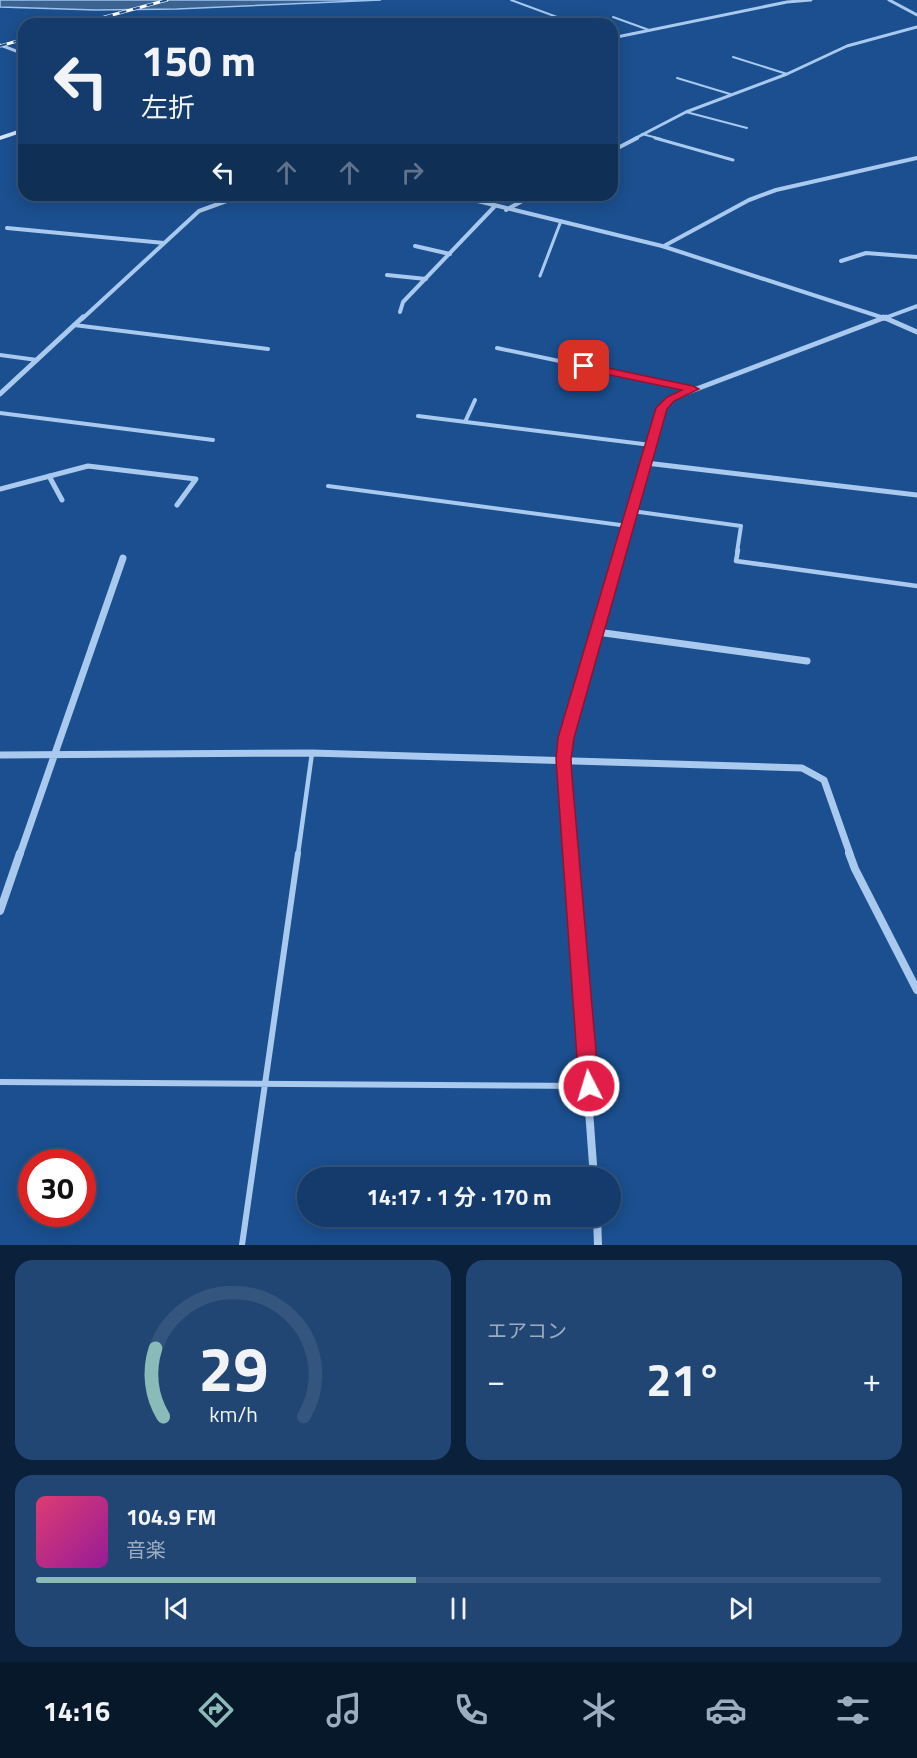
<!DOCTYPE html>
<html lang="ja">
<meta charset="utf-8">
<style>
body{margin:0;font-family:"Titillium Web","Noto Sans JP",sans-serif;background:#214673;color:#f1f3f6;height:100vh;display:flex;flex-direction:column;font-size:22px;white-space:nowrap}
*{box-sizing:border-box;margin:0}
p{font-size:20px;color:#9dadc1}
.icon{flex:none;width:33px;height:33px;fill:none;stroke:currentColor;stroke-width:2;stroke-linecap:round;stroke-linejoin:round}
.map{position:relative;height:1245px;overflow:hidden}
.drawer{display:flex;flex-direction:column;gap:15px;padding:15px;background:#0b203b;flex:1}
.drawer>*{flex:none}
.top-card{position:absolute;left:18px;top:18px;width:600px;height:183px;border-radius:18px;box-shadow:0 3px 15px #0003,0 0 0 2px #33557e;background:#143b6b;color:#f1f3f6;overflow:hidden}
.speed{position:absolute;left:18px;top:1149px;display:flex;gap:12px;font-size:30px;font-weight:700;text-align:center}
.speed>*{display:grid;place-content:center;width:78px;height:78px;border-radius:50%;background:#143b6b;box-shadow:0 3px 15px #0003,0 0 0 2px #33557e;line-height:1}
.speed .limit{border:9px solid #d22;background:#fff;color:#111}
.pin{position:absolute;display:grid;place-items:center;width:51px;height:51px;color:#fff;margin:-26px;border-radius:12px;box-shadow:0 3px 9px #0006}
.me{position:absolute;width:66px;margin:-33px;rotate:355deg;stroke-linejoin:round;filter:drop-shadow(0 0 4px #0008)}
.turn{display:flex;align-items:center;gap:21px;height:126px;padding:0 24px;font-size:27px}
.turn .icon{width:78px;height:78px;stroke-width:2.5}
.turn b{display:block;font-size:42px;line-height:51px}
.lanes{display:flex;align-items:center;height:57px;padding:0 24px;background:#0003;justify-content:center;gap:30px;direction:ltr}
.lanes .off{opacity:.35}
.big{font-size:45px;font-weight:700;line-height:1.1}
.drawer .tile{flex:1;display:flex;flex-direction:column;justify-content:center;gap:9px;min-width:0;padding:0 21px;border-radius:18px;background:#214673}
.drawer .dial{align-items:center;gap:0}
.dial svg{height:156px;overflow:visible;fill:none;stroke:#33557e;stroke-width:7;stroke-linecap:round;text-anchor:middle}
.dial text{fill:#f1f3f6;stroke:none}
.song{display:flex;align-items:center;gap:18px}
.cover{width:72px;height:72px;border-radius:9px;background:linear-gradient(135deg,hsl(340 70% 55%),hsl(300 70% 35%))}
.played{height:6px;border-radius:3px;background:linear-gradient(90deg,#8bbbb9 45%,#33557e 45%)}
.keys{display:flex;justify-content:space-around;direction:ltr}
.heat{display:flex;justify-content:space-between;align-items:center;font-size:33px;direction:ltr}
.drawer .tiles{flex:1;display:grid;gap:15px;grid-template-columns:1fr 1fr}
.tile:last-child{grid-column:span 2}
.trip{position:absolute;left:297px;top:1167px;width:324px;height:60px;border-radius:30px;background:#143b6b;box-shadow:0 3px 15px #0003,0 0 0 2px #33557e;font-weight:700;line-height:60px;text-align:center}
.dock{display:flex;height:96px;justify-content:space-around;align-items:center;background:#08182b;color:#9dadc1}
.dock .icon{width:42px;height:42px}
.dock .on{color:#8bbbb9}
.dock b{font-size:27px;color:#f1f3f6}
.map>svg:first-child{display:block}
.water{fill:#3c6290;stroke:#9cc4f0;stroke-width:1.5}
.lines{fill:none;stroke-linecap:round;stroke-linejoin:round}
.lane-far4{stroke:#a9c9ee;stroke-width:2}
.lane-far3{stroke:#a9c9ee;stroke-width:3}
.lane-far2{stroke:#a9c9ee;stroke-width:4}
.lane-far1{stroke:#a9c9ee;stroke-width:4.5}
.lane{stroke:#a9c9ee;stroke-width:6}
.street-far4{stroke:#a9c9ee;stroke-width:3}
.street-far3{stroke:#a9c9ee;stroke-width:4}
.street-far2{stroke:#a9c9ee;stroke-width:5}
.street-far1{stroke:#a9c9ee;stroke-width:7}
.street{stroke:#a9c9ee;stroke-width:8}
.secondary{fill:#d6e6fa;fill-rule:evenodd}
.rail-casing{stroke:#fff;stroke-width:3}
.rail{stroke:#1b4f8f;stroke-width:2;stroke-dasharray:7;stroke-linecap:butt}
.route{fill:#e11d48;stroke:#92132f;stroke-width:1.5}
</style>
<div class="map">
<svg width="917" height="1245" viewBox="0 0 917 1245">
<rect width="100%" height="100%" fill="#1b4f8f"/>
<path class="water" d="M 0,0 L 381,0 L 177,9 L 96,10 L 0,7 Z"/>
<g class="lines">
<path class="lane-far4" d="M 511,0 L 576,24
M 613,17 L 649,30
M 733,57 L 787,74
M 677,78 L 730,94
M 686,112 L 747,128
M 642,134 L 661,139"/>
<path class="lane-far3" d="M 655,138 L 733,160
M 540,276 L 561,221"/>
<path class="lane-far2" d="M 74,325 L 268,349
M 497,348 L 693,389
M 0,355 L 37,360
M 0,413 L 213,440
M 418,416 L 651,445
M 465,422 L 475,400
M 328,486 L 628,526
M 632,511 L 741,526 L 737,552"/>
<path class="lane-far1" d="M 738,550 L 736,561 L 917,586
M 298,854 L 312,753"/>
<path class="lane" d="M 0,1082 L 588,1086
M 242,1245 L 298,853"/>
<path class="street-far4" d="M 889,0 L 917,15
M 612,38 L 787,2 L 811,0
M 0,45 L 24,54
M 634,139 L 686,112 L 787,74 L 847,46 L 917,27"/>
<path class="street-far3" d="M 612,151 L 637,138
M 453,195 L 662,246 L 887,319
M 506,210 L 533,195
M 7,228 L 164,243
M 415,246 L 450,254
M 664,246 L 749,200 L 776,190 L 917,158
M 841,261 L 866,253 L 917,257
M 387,275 L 426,279
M 400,312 L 403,302 L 494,207
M 82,319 L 199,211 L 243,195
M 882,319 L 917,306"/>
<path class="street-far2" d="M 883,317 L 917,332
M 0,394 L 83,317
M 646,463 L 917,495
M 49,476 L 62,500
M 0,489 L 88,466 L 196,479 L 177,505
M 620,552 L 662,408 L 670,399 L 886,317"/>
<path class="street-far1" d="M 597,632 L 807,661
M 0,755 L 312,753 L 802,768 L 824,780 L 850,854
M 20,854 L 123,558
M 570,854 L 563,759 L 566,739 L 621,550"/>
<path class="street" d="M 570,853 L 594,1178
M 849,853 L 855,869 L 917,990
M 0,911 L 20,853
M 597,1216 L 598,1245"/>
<path class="secondary" d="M 24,128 L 24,132 L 0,140 L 0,136 Z"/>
<defs>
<path id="rail" d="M 79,24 L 167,0
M 0,46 L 24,39"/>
</defs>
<use href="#rail" class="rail-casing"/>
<use href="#rail" class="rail"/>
</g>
<path class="route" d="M 584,363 L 693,386 L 699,389 L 674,401 L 667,409 L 574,738 L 571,759 L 572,777 L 599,1086 L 596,1092 L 589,1094 L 582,1092 L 579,1086 L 556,759 L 558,738 L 656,408 L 667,397 L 682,390 L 581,369 L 581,364 Z"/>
</svg>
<div class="speed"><div class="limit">30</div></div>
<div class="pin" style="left:584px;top:366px;background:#d93025"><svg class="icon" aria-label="arrive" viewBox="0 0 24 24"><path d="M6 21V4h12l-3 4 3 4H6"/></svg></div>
<svg class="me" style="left:589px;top:1086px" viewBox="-20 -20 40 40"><circle r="17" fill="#e11d48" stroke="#fff" stroke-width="3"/><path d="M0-11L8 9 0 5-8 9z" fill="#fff"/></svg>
<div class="trip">14:17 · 1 分 · 170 m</div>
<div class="top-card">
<div class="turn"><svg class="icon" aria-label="left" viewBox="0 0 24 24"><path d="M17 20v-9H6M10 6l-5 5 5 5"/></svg><div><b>150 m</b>左折</div></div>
<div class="lanes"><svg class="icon" aria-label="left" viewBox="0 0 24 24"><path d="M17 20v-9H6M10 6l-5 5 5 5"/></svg><svg class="icon off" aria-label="ahead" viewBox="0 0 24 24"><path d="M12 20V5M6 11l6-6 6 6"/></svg><svg class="icon off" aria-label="ahead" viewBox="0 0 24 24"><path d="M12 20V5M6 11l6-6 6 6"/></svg><svg class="icon off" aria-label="right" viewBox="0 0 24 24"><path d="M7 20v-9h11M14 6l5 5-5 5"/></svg></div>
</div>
</div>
<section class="drawer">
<div class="tiles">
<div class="tile dial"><svg viewBox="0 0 100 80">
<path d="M14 69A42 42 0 1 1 86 69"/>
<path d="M14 69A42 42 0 0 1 10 34" stroke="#8bbbb9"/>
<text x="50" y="56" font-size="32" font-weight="700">29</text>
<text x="50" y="72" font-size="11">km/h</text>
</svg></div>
<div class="tile"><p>エアコン</p>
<div class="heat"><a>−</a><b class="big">21°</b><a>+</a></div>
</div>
<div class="tile">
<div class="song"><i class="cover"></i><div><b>104.9 FM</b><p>音楽</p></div></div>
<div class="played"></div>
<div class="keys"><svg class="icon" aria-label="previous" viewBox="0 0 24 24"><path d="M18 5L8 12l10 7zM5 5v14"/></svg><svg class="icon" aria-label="pause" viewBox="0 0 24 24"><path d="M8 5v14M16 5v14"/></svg><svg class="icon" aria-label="next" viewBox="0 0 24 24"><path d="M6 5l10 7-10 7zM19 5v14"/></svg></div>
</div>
</div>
</section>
<nav class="dock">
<b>14:16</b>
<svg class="icon on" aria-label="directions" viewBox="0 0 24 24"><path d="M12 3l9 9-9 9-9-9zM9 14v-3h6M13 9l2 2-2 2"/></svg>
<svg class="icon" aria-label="music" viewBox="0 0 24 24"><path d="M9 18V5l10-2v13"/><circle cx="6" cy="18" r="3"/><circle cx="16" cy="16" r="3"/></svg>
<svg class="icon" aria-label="phone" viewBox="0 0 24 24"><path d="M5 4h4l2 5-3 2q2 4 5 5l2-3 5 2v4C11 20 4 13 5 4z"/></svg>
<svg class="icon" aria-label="climate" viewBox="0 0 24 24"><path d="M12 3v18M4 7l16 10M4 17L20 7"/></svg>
<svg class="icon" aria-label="car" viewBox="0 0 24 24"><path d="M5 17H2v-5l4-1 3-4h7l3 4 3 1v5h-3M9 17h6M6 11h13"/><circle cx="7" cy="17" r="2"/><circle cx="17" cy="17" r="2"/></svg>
<svg class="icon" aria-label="filters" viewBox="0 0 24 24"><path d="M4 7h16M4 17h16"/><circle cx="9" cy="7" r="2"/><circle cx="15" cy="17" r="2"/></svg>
</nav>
